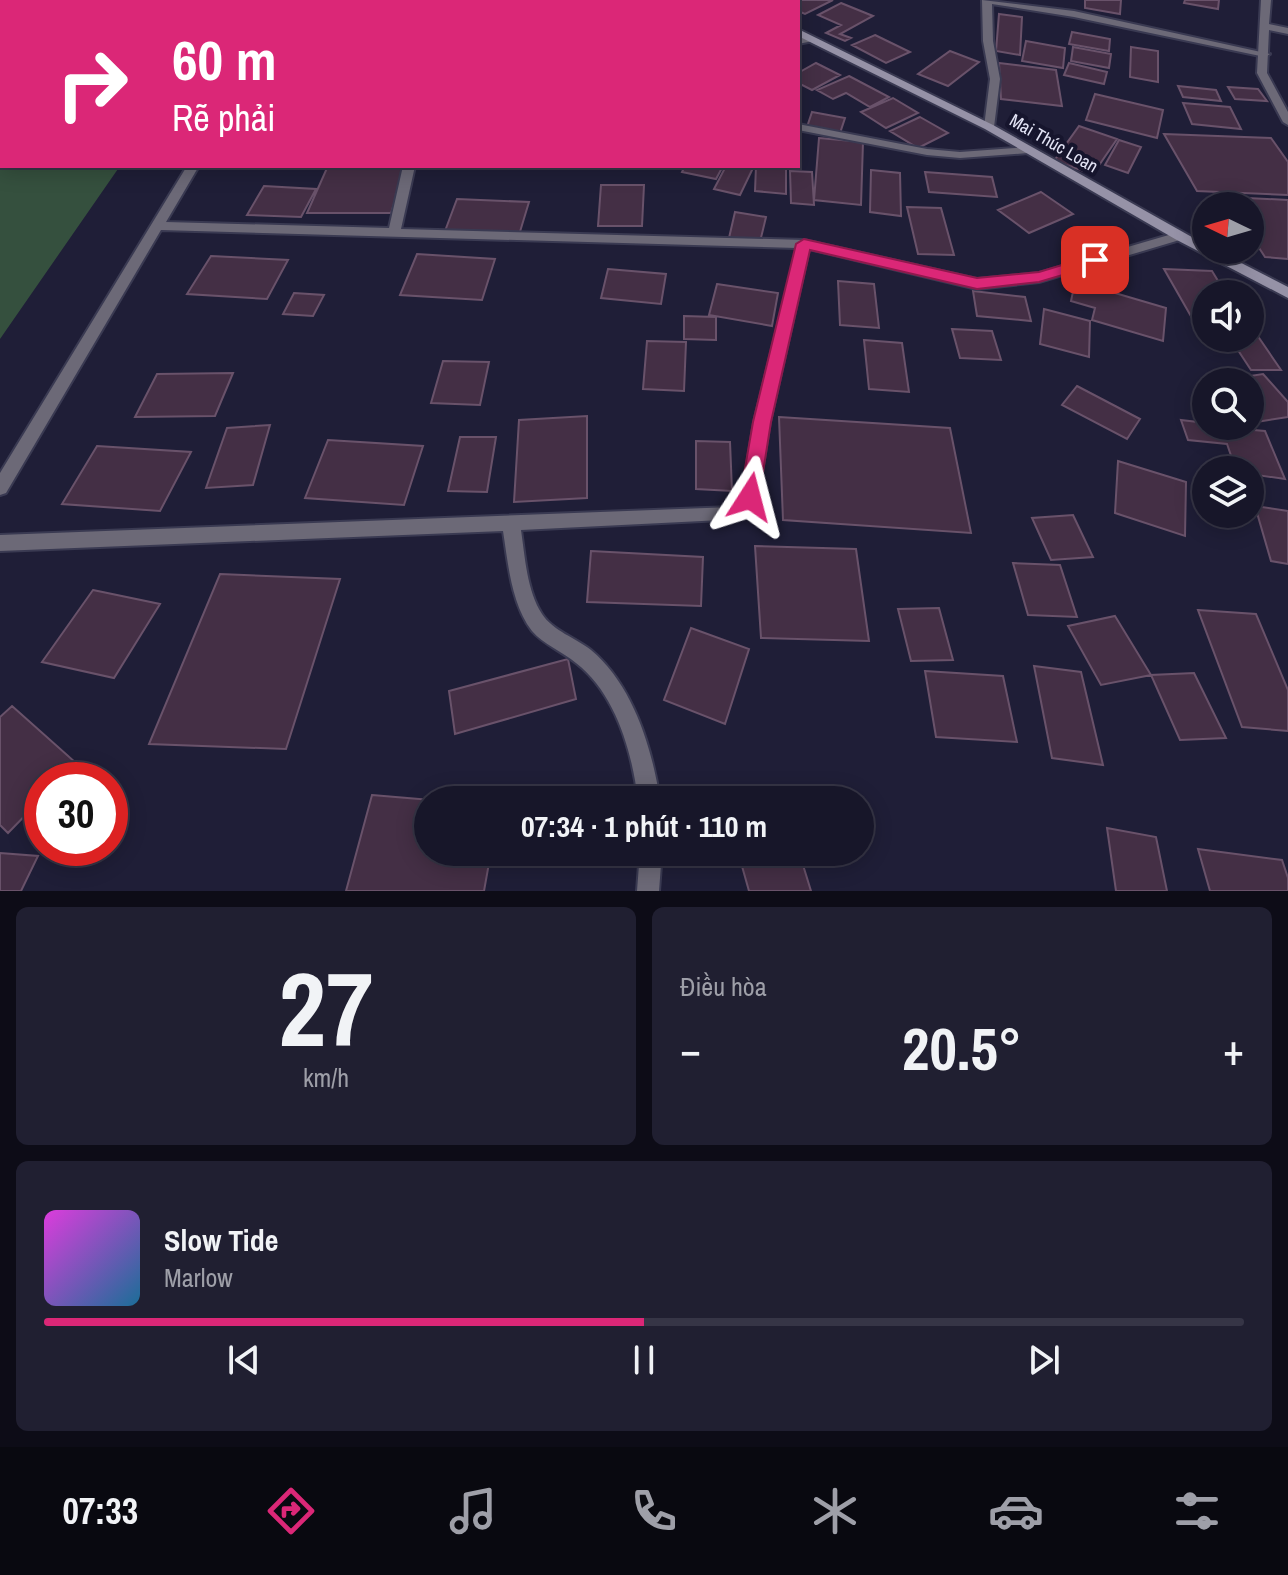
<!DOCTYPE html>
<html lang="vi">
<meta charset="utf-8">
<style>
body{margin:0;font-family:"Archivo Narrow",sans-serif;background:#201f31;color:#f1f3f6;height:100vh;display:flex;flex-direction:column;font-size:30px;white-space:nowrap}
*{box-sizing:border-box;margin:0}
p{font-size:26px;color:#9e9fa8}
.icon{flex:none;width:44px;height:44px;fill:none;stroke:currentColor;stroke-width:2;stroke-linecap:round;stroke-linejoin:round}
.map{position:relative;height:891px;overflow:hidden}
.sheet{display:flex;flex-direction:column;gap:16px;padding:16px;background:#0d0c17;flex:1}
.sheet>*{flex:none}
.hud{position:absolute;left:0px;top:0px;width:800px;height:168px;box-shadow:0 4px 20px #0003,0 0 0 2px #363546;background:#db2777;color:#fff;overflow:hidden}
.needle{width:52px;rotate:275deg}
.buttons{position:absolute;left:1192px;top:192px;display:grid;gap:16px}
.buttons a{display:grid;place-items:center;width:72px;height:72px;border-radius:50%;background:#171629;box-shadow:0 4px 20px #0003,0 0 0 2px #363546;font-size:40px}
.speed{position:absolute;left:24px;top:762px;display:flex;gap:16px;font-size:40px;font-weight:700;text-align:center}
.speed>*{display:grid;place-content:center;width:104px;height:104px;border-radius:50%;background:#171629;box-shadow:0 4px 20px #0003,0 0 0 2px #363546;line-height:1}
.speed .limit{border:12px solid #d22;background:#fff;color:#111}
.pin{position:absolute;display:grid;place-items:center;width:68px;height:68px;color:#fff;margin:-34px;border-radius:16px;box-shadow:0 4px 12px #0006}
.me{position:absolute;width:88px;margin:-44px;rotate:9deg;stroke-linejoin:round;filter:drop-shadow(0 0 6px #0008)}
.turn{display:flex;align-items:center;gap:28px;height:168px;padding:0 40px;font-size:36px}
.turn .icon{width:104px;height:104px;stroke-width:2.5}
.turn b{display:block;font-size:56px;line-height:68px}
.big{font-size:60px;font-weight:700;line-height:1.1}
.sheet .card{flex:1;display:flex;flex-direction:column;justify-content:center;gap:12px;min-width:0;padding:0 28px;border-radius:12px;background:#201f31}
.sheet .dial{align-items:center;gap:0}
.dial b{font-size:104px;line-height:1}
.song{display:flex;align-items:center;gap:24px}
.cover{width:96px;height:96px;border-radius:12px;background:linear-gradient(135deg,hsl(300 70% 55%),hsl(200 70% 35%))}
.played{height:8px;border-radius:4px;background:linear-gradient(90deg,#db2777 50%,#363546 50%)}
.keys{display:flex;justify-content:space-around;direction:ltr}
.heat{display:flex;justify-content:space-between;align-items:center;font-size:44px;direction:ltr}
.sheet .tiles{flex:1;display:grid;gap:16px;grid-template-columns:1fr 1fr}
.card:last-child{grid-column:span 2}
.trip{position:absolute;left:414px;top:786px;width:460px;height:80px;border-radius:40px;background:#171629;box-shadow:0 4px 20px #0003,0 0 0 2px #363546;font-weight:700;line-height:80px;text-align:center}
.tabs{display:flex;height:128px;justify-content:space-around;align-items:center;background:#090910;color:#9e9fa8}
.tabs .icon{width:56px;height:56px}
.tabs .selected{color:#db2777}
.tabs b{font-size:36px;color:#f1f3f6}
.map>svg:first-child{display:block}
.green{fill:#35503e}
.building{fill:#442f45;stroke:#69526a;stroke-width:2}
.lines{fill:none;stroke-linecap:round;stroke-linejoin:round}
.service-casing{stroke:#3a3a52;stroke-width:4}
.minor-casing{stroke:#3a3a52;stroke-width:4}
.secondary-casing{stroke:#3a3a52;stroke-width:4}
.service{fill:#6c6977;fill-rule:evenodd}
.minor{fill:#6c6977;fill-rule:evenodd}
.secondary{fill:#9692a7;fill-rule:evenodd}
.route{fill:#db2777;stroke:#8e194d;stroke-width:2}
.labels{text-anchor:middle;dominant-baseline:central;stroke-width:8;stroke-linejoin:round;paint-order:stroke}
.far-street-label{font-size:18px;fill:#e3e4f5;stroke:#16152d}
</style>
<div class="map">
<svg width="1288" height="891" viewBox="0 0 1288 891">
<rect width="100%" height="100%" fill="#1f1e37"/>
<path class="green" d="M 0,118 L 2,166 L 120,166 L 0,339 Z"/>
<path class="building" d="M 773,0 L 833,0 L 805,14 L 798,11 L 798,2 Z
M 1085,0 L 1121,0 L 1120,14 L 1085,8 Z
M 1185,0 L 1219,0 L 1218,9 L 1184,3 Z
M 841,3 L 873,16 L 840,34 L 851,38 L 845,41 L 826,33 L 841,25 L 818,15 Z
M 999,14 L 1022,17 L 1020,55 L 996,51 Z
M 1072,32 L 1110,39 L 1109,51 L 1069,44 Z
M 875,35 L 910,52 L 886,63 L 852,45 Z
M 1026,41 L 1065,48 L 1063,68 L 1022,61 Z
M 1073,47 L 1111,54 L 1109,68 L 1071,61 Z
M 1131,47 L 1158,51 L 1158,82 L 1130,77 Z
M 950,51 L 979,62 L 948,86 L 918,74 Z
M 816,63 L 840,75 L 812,90 L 798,83 L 798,73 Z
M 999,63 L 1056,70 L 1062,106 L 1001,99 Z
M 1069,63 L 1107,72 L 1104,84 L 1064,75 Z
M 849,76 L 889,97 L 870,107 L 846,93 L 833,99 L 817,90 Z
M 1178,86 L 1216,90 L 1221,101 L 1183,97 Z
M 1228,87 L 1258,89 L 1267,101 L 1235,99 Z
M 1095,94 L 1163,110 L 1157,138 L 1086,120 Z
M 893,98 L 918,113 L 886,128 L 861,112 Z
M 1183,103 L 1230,107 L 1241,129 L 1192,124 Z
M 812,112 L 845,118 L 840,133 L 807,127 Z
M 920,117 L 948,133 L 918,148 L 890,131 Z
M 1079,126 L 1117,139 L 1093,174 L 1054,161 Z
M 1164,134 L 1271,138 L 1288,162 L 1288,195 L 1197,191 Z
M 819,138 L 863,142 L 861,205 L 814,200 Z
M 1119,140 L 1141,147 L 1128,173 L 1105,165 Z
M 685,166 L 723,166 L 716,179 L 682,172 Z
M 726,166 L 754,166 L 740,195 L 714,189 Z
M 756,166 L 786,168 L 786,194 L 755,191 Z
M 327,168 L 406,168 L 391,213 L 307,213 Z
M 871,170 L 900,173 L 901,216 L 870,212 Z
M 790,171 L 812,172 L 814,205 L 791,203 Z
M 925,172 L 992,177 L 997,197 L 929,192 Z
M 601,185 L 644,185 L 642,226 L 598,226 Z
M 264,186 L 316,189 L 301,217 L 247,215 Z
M 1041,192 L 1073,214 L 1029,233 L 998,210 Z
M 1227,197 L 1288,200 L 1288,259 L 1265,257 L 1250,234 L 1250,206 L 1233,206 Z
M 457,199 L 529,202 L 519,235 L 445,231 Z
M 907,207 L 941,208 L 954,255 L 918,254 Z
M 735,212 L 766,217 L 760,242 L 729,238 Z
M 417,254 L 495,259 L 482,300 L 400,295 Z
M 211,256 L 288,260 L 267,299 L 187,294 Z
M 1078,268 L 1101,274 L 1098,288 L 1166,308 L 1163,341 L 1092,320 L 1095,308 L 1071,301 Z
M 608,269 L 666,274 L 661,304 L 601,298 Z
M 1164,269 L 1212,271 L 1226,294 L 1206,294 L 1206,326 L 1196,325 Z
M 838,281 L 874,284 L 879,328 L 840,325 Z
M 717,284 L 778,293 L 772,326 L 709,315 Z
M 973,291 L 1025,297 L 1031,321 L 977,316 Z
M 294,293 L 324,295 L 313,316 L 283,314 Z
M 1044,309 L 1090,321 L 1089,357 L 1040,344 Z
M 684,316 L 716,317 L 716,340 L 684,339 Z
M 952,329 L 992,331 L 1001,360 L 960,358 Z
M 1250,332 L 1255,332 L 1281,370 L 1251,370 L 1230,338 L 1250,338 Z
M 864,340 L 902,343 L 909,392 L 869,389 Z
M 647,341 L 686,342 L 684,391 L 643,389 Z
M 443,361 L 489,362 L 480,405 L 431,403 Z
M 233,373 L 215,416 L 135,417 L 157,374 Z
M 1263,374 L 1288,402 L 1288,417 L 1250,423 L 1250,382 L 1211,382 Z
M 1077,386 L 1140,419 L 1127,439 L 1062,405 Z
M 587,416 L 587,498 L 514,502 L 519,420 Z
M 779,417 L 950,428 L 971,533 L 783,520 Z
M 1181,420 L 1206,423 L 1206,426 L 1265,431 L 1285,479 L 1250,474 L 1250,470 L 1236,470 L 1227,444 L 1188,440 Z
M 270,425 L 253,485 L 206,488 L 227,428 Z
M 460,437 L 496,437 L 487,492 L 448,491 Z
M 328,440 L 423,446 L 404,505 L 305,498 Z
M 696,441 L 730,442 L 732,491 L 696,489 Z
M 97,446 L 191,452 L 160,511 L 62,504 Z
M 1118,461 L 1186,482 L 1185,536 L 1115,513 Z
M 1255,506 L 1288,511 L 1288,564 L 1271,561 Z
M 1073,515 L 1093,557 L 1051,560 L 1032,518 Z
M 755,546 L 856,549 L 869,641 L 761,638 Z
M 591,551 L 703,557 L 701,606 L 587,602 Z
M 1013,563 L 1060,565 L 1077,617 L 1028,615 Z
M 220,574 L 340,579 L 286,749 L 149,744 Z
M 93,590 L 160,604 L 114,678 L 42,662 Z
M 939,608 L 953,660 L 911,661 L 898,609 Z
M 1198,610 L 1256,614 L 1288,690 L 1288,731 L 1242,727 Z
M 1115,616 L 1151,675 L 1101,685 L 1068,626 Z
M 691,628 L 749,649 L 725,724 L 664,700 Z
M 568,659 L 576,699 L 455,734 L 449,691 Z
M 1034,666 L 1081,672 L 1103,765 L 1052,758 Z
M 925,671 L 1003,676 L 1017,742 L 936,737 Z
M 1194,673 L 1226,738 L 1180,740 L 1151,675 Z
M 12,706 L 76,763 L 59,780 L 42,780 L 42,798 L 8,833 L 0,825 L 0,717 Z
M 372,795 L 431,800 L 428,800 L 428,852 L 491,852 L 484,891 L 346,891 Z
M 1107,828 L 1156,837 L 1167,891 L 1116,891 Z
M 1198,849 L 1282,860 L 1288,878 L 1288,891 L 1210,891 Z
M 738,852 L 799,852 L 811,891 L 749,891 Z
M 0,853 L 38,856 L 21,891 L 0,891 Z"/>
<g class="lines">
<defs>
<path id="service" d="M 982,0 L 1074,11 L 1270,54 L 1265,57 L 1074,17 L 992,4 L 993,41 L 1000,79 L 994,127 L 989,130 L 984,127 L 990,79 L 983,41 Z"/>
<path id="minor" d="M 446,0 L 456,0 L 444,2 Z
M 1261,0 L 1271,0 L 1269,24 L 1288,28 L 1288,34 L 1269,30 L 1267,73 L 1288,112 L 1288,125 L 1283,122 L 1257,73 Z
M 810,36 L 813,37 L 813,41 L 798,44 L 798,38 Z
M 0,94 L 2,94 L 2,100 L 0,100 Z
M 798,124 L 927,149 L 960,152 L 1028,147 L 1034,150 L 1028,153 L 960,158 L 927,155 L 798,130 Z
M 187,166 L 199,166 L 166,222 L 389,228 L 403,166 L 415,166 L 401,229 L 804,240 L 977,279 L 1039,273 L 1179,232 L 1185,236 L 1183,239 L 1039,282 L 977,289 L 809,249 L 770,422 L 758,497 L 742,519 L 521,530 C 525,557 527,591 542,614 C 553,631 576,638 591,650 C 633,685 652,748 660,800 L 638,800 C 632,752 616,694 576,663 C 563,652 543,644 532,631 C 511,604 508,562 503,531 L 0,551 L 0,535 L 732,507 L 742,494 L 754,422 L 797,248 L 161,230 L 6,493 L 0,495 L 0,473 Z
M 640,852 L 662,852 L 659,891 L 637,891 Z"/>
<path id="secondary" d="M 737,0 L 748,0 L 750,2 L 739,2 Z
M 798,29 L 993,125 L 1206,245 L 1206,250 L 1216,250 L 1288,287 L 1288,298 L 1175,239 L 985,129 L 798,36 Z"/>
</defs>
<use href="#service" class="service-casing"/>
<use href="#minor" class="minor-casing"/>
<use href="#secondary" class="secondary-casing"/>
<use href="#service" class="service"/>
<use href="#minor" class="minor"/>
<use href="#secondary" class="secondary"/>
</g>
<path class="route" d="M 804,239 L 977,278 L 1039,272 L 1095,255 L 1102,260 L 1100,264 L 1039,282 L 977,289 L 810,250 L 771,422 L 759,497 L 756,503 L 743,503 L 740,497 L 753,422 L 796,244 Z"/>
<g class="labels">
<g class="far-street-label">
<text transform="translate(1054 143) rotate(30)">Mai Thúc Loan</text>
</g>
</g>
</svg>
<div class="buttons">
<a><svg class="needle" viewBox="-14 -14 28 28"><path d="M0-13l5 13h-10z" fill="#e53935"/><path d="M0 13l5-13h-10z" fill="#9e9fa8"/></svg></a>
<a><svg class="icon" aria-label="sound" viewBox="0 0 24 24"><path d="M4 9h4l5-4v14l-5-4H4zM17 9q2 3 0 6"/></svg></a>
<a><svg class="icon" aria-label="search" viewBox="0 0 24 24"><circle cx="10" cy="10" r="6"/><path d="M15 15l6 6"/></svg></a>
<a><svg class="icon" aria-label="layers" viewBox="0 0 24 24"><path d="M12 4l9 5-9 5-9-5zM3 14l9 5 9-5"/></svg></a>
</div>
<div class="speed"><div class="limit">30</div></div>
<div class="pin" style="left:1095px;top:260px;background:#d93025"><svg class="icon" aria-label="arrive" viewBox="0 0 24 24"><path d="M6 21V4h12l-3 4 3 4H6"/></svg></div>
<svg class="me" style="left:750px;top:497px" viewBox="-20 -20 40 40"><path d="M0-17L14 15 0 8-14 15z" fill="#db2777" stroke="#fff" stroke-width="4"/></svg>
<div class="trip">07:34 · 1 phút · 110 m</div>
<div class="hud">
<div class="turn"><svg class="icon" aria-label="right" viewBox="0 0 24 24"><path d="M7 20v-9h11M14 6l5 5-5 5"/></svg><div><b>60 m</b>Rẽ phải</div></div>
</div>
</div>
<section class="sheet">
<div class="tiles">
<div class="card dial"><b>27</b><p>km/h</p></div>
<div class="card"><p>Điều hòa</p>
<div class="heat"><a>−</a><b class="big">20.5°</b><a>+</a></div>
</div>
<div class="card">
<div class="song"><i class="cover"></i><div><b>Slow Tide</b><p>Marlow</p></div></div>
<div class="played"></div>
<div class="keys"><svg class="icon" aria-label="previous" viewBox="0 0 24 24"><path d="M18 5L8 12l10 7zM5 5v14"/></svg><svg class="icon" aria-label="pause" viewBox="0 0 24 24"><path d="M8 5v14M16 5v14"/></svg><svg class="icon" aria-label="next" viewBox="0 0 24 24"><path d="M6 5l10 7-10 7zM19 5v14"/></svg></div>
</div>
</div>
</section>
<nav class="tabs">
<b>07:33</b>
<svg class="icon selected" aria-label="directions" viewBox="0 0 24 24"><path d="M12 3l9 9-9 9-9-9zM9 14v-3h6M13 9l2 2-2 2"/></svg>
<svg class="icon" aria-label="music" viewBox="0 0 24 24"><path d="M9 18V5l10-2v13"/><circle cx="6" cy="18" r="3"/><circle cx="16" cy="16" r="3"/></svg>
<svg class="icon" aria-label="phone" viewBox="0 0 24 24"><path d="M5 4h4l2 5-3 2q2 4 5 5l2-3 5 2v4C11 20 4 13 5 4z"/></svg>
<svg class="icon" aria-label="climate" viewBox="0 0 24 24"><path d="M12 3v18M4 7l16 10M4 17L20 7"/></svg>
<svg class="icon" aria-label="car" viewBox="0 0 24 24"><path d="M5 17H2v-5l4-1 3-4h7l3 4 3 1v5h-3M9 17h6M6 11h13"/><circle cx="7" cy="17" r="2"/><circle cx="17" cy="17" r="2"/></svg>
<svg class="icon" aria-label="filters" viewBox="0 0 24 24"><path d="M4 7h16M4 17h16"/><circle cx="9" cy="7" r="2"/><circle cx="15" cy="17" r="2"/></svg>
</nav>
